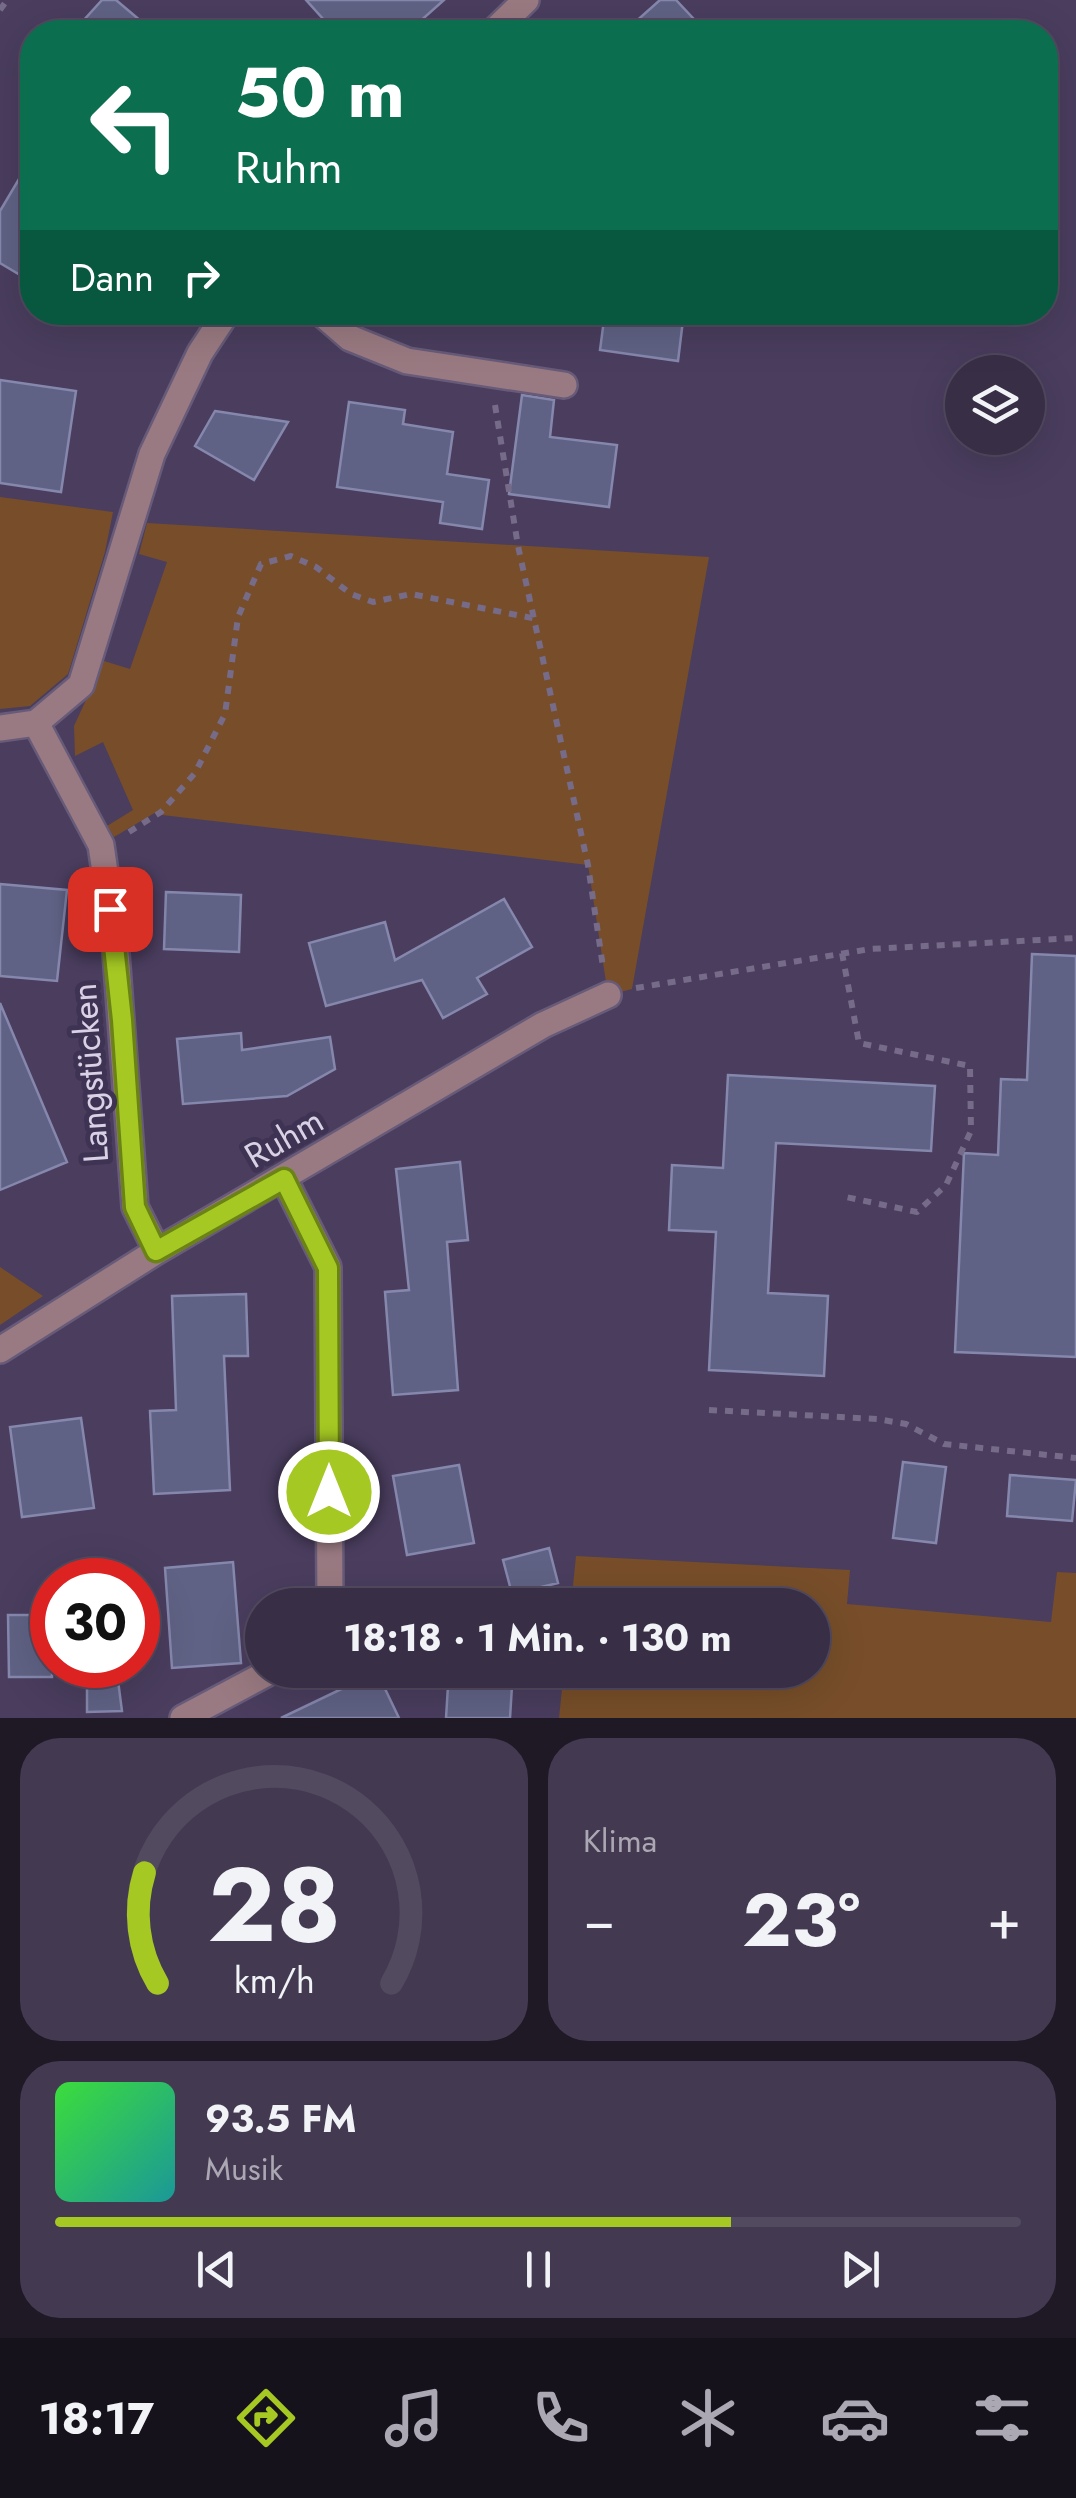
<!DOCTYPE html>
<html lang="de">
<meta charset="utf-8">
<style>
body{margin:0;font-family:Jost,sans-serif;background:#433a51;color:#f1f3f6;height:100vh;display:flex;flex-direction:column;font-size:38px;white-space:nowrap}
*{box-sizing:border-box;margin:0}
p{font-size:32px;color:#aba8b3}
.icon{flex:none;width:55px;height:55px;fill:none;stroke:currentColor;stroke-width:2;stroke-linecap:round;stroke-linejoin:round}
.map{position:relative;height:1718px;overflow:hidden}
.details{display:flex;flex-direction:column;gap:20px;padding:20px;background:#1f1926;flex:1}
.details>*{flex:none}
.banner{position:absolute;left:20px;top:20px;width:1038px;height:305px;border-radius:40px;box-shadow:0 10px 40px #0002,0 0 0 2px #524a5f;background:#0b6e4f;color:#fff;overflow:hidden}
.fabs{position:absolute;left:945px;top:355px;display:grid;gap:20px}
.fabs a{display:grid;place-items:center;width:100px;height:100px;border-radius:50%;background:#382e46;box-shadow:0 10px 40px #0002,0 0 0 2px #524a5f;font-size:50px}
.speed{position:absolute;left:30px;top:1558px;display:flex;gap:20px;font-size:50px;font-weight:700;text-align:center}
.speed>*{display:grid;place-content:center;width:130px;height:130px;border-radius:50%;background:#382e46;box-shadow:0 10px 40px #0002,0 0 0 2px #524a5f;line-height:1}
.speed .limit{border:15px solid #d22;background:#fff;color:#111}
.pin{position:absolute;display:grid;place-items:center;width:85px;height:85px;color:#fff;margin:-42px;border-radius:20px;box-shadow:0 5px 15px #0006}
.me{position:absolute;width:110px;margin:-55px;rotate:0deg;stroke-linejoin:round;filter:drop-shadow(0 0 8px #0008)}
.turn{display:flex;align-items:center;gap:35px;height:210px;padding:0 50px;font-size:45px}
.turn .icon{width:130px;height:130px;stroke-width:2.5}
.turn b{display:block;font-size:70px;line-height:85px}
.then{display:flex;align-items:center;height:95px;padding:0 50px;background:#0003;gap:20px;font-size:38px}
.big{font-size:75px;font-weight:700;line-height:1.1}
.details .tile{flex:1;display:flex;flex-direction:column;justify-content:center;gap:15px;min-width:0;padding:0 35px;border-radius:40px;background:#433a51}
.details .dial{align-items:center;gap:0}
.dial svg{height:260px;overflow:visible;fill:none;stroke:#524a5f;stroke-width:7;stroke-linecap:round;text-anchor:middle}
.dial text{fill:#f1f3f6;stroke:none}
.song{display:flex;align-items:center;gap:30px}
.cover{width:120px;height:120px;border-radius:15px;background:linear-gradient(135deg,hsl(120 70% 55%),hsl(180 70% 35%))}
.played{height:10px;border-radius:5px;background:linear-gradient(90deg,#a5c823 70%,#524a5f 70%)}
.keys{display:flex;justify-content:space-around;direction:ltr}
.heat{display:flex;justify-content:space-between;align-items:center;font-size:55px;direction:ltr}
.details .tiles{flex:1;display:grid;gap:20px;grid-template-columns:1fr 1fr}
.tile:last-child{grid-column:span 2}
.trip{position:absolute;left:245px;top:1588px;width:585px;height:100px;border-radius:50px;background:#382e46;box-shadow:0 10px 40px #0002,0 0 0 2px #524a5f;font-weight:700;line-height:100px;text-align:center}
.dock{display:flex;height:160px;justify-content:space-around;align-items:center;background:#16121c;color:#aba8b3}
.dock .icon{width:70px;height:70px}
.dock .current{color:#a5c823}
.dock b{font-size:45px;color:#f1f3f6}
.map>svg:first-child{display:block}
.green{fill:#774e29}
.building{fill:#606285;stroke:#8587ad;stroke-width:2.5}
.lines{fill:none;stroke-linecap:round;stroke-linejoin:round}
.minor-casing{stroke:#675b79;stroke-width:30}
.path{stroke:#766b88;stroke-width:6;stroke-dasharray:8 8;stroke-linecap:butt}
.minor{stroke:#9a7a82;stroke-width:25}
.route-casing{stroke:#6b8217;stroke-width:25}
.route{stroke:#a5c823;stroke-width:18}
.labels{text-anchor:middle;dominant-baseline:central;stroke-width:10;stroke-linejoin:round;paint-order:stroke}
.street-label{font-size:35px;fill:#d9d2e6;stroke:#3f3353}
</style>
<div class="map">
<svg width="1076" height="1718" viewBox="0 0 1076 1718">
<rect width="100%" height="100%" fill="#4a3d5e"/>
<path class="green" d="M 0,497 L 113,512 L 105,552 L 68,674 L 30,706 L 0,709 Z
M 147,523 L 709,557 L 632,989 L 608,995 L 588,865 L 162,815 L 158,811 L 114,837 L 107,826 L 133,810 L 103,742 L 75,756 L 74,726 L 104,661 L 130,669 L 167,562 L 139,554 Z
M 0,1267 L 43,1296 L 0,1325 Z
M 576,1556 L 850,1570 L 847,1604 L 1051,1622 L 1057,1572 L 1076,1573 L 1076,1718 L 559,1718 L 564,1670 L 812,1670 L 812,1605 L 571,1605 Z"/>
<path class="building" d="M 102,0 L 116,0 L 154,32 L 73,32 Z
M 306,0 L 444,0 L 408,32 L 335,32 Z
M 660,0 L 676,0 L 706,32 L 624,32 Z
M 32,157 L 32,282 L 0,263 L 0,211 Z
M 605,312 L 684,312 L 678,361 L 600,350 Z
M 0,380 L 76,391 L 61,492 L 0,483 Z
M 522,395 L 554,400 L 550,437 L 617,445 L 609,507 L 509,494 Z
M 349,402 L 405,410 L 403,424 L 453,432 L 447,474 L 489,480 L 482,529 L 440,523 L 443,502 L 337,487 Z
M 215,411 L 288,422 L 254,480 L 195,446 Z
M 0,884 L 67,890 L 57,981 L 0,976 Z
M 166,892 L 241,895 L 239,952 L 164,949 Z
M 504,899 L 532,947 L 477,978 L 487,994 L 443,1018 L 422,980 L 326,1006 L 309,943 L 385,922 L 395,960 Z
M 1032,954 L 1076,956 L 1076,1357 L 955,1352 L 964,1153 L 998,1155 L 1001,1079 L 1027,1080 Z
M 0,1003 L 67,1162 L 0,1190 Z
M 241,1033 L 242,1050 L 330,1037 L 335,1069 L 287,1096 L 183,1104 L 177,1039 Z
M 728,1075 L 935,1086 L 931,1151 L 776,1143 L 768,1293 L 828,1296 L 824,1376 L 709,1370 L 716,1232 L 669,1230 L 672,1165 L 723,1168 Z
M 460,1162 L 468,1240 L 447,1242 L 458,1390 L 393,1395 L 385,1292 L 409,1290 L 396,1169 Z
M 246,1294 L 248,1356 L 224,1356 L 230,1490 L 154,1494 L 150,1411 L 176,1410 L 172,1296 Z
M 81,1418 L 94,1508 L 22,1517 L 10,1427 Z
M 903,1462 L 946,1467 L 936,1543 L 893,1538 Z
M 459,1465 L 474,1543 L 407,1555 L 393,1476 Z
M 1010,1475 L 1076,1480 L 1072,1521 L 1007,1516 Z
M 549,1548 L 558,1583 L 512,1594 L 503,1560 Z
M 233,1562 L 241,1663 L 172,1668 L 165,1568 Z
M 8,1615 L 52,1615 L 52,1677 L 9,1677 Z
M 87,1665 L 116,1665 L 122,1711 L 87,1712 Z
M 449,1670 L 513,1670 L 510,1718 L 446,1718 Z
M 377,1672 L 399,1718 L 281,1718 Z"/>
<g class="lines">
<defs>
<path id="minor" d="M 493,32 L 526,0
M 320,312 L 350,338 L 407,361 L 564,385
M 36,723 L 101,845 L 115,940 L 135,1207 L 157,1251
M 0,728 L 36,723 L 81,685 L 152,454 L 200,353 L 227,312
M 284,1179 L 328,1267 L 330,1605
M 0,1350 L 157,1251 L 543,1025 L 608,995
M 183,1718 L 273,1670"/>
</defs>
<use href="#minor" class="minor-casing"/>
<path class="path" d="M 0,10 L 7,0
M 495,405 L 518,546 L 588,865 L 603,967
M 129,832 L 161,812 L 195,773 L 225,714 L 238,617 L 261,564 L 291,556 L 316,567 L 351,594 L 373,602 L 411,594 L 537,619
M 842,953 L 859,1043 L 970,1066 L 971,1131 L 946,1185 L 917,1212 L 846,1197
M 636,988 L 870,949 L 1076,938
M 709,1410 L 877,1419 L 906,1424 L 944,1444 L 1076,1458"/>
<use href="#minor" class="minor"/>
</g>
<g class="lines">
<defs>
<path id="route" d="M 110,909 L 122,1020 L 135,1207 L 156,1251 L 284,1179 L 328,1268 L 329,1492"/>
</defs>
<use href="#route" class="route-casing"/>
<use href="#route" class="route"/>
</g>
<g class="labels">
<g class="street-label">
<text transform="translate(90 1073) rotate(-94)">Langstücken</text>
<text transform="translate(284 1138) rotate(-30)">Ruhm</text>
</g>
</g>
</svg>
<div class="fabs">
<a><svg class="icon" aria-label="layers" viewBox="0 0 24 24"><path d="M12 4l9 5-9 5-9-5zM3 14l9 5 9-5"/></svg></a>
</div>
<div class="speed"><div class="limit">30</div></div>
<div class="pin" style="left:110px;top:909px;background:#d93025"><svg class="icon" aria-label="arrive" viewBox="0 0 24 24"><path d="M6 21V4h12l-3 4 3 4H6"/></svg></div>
<svg class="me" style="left:329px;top:1492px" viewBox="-20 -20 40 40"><circle r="17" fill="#a5c823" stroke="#fff" stroke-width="3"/><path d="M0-11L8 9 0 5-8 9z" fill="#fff"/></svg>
<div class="trip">18:18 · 1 Min. · 130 m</div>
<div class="banner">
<div class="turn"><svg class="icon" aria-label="left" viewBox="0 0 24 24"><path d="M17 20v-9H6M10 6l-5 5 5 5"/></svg><div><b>50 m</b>Ruhm</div></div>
<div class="then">Dann<svg class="icon" aria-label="right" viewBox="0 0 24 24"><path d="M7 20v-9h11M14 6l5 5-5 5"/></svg></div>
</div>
</div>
<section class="details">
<div class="tiles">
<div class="tile dial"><svg viewBox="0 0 100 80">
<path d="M14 69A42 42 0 1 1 86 69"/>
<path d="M14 69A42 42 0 0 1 10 35" stroke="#a5c823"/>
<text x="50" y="56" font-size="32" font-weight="700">28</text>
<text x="50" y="72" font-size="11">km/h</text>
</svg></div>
<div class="tile"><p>Klima</p>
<div class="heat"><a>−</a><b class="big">23°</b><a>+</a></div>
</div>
<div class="tile">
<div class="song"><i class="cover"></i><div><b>93.5 FM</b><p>Musik</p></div></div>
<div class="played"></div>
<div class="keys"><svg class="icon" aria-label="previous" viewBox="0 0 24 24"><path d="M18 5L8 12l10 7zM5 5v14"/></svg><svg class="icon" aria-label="pause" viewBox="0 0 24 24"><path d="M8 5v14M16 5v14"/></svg><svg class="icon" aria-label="next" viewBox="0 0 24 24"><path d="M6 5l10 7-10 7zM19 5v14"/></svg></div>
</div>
</div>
</section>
<nav class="dock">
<b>18:17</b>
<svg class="icon current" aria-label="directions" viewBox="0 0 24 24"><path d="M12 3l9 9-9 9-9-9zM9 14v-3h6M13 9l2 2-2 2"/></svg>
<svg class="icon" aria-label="music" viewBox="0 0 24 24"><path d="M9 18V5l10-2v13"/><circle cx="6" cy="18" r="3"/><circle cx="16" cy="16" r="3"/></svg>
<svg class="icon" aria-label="phone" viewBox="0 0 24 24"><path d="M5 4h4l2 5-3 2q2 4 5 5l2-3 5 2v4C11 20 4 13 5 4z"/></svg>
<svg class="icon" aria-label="climate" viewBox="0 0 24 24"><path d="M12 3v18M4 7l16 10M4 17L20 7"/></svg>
<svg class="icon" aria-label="car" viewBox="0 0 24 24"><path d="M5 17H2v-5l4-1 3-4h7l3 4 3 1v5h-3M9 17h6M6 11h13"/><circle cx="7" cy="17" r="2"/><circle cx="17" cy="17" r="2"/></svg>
<svg class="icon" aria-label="filters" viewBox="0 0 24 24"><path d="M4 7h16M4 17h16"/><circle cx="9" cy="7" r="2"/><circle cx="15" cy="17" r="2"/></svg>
</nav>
